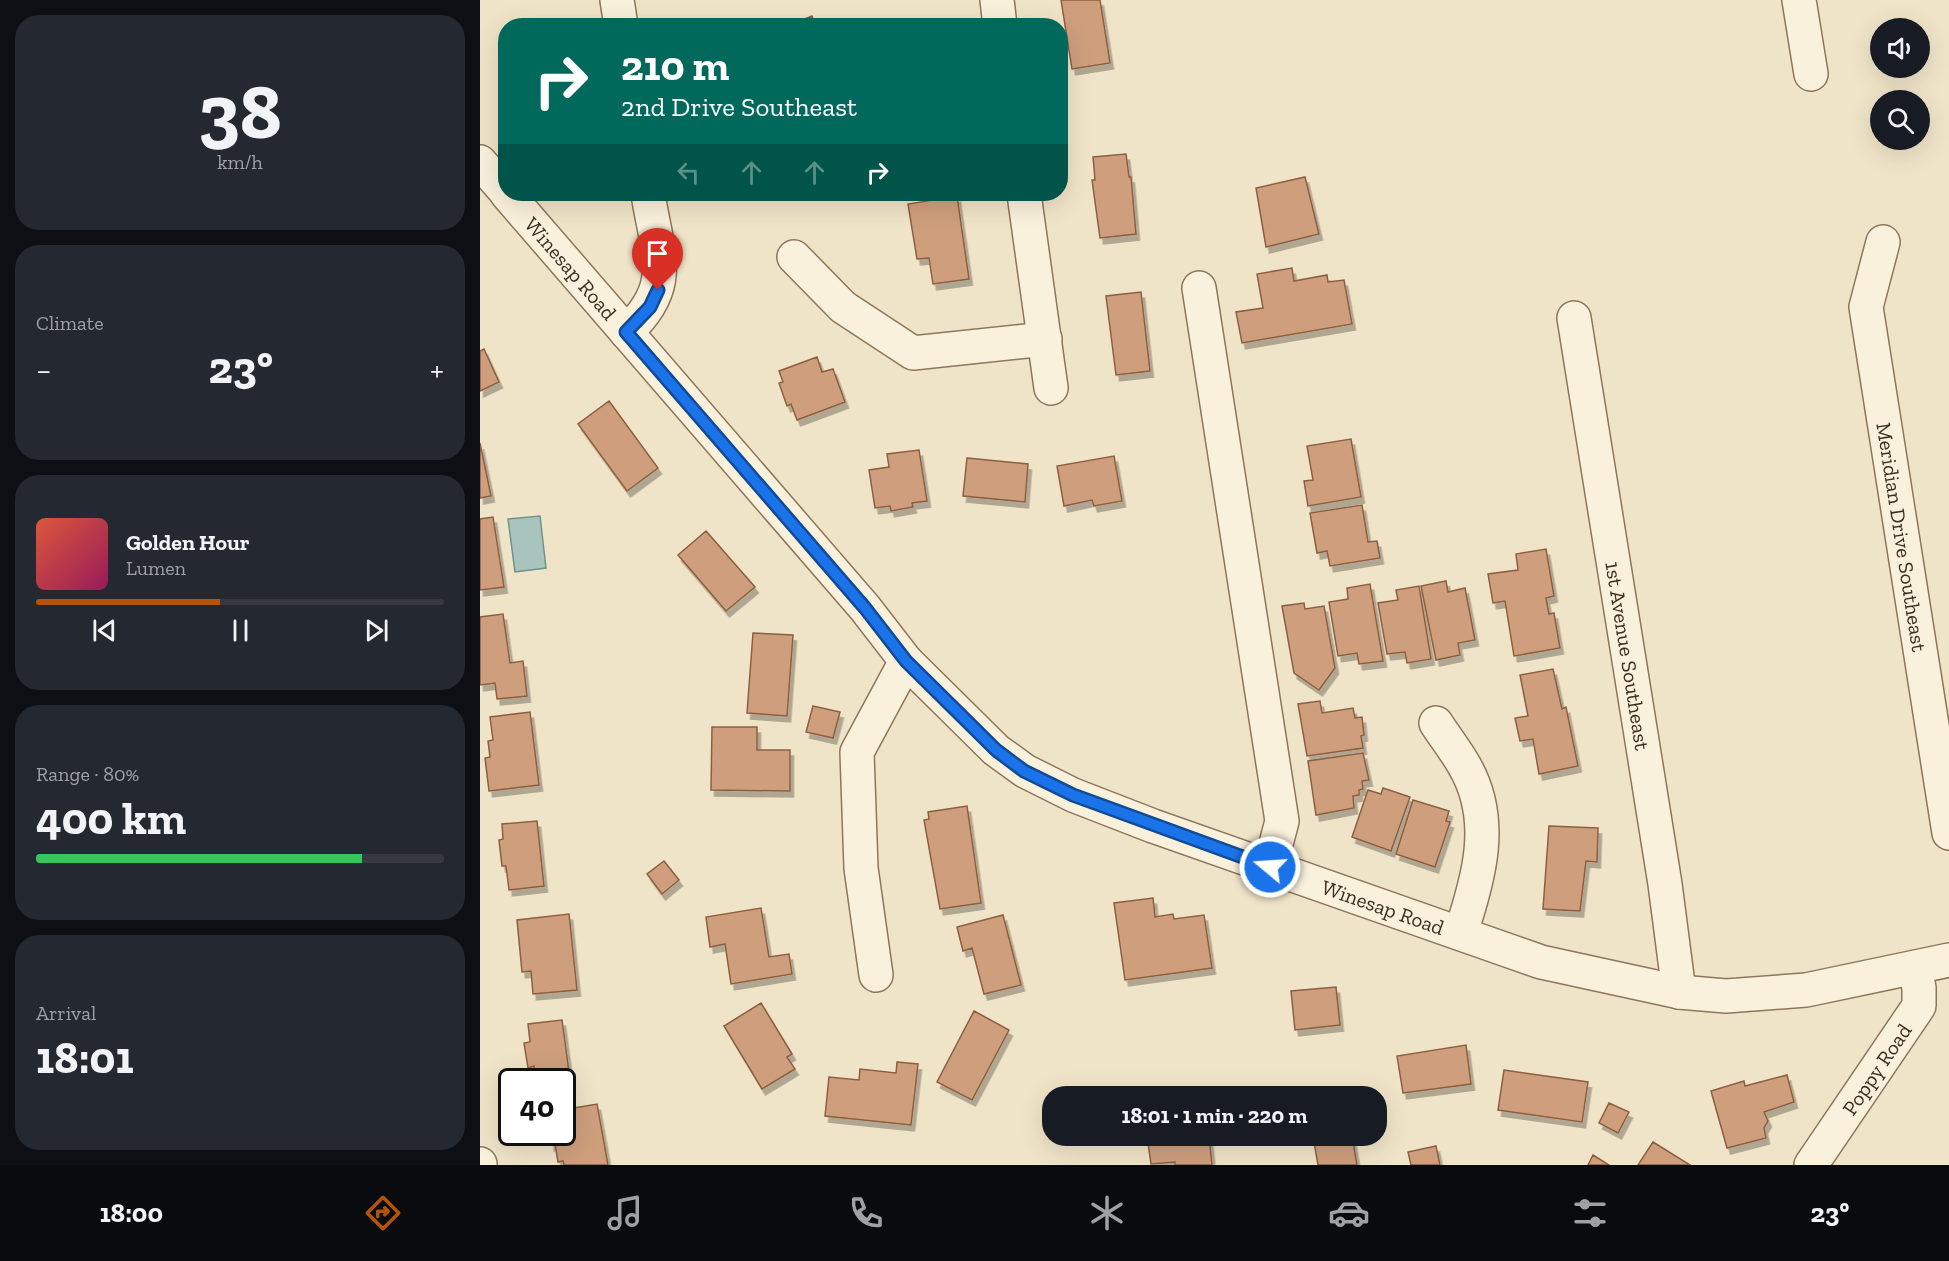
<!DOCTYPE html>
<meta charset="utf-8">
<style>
body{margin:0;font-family:"Zilla Slab",serif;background:#242831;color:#f1f3f6;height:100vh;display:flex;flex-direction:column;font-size:22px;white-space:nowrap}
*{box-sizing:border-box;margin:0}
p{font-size:20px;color:#9ea1a6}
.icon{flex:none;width:33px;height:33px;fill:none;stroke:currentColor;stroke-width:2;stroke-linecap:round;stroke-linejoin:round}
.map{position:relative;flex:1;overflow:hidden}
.side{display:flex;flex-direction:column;gap:15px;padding:15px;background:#0d0f14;width:480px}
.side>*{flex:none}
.banner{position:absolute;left:18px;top:18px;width:570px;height:183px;border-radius:24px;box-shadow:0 6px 24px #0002;background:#00695c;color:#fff;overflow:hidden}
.tools{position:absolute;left:1390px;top:18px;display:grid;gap:12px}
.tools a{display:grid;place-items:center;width:60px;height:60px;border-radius:50%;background:#171b24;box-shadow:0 6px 24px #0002;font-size:30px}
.speed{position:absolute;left:18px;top:1068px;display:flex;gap:12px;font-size:30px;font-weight:700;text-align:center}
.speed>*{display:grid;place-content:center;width:78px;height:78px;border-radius:50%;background:#171b24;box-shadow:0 6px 24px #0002;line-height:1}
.speed .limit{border:3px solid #111;border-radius:9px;background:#fff;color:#111}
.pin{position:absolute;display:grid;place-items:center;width:51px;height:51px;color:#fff;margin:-62px -26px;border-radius:50% 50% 50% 0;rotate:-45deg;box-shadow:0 0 6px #0007}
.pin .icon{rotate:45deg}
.me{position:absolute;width:66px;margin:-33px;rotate:288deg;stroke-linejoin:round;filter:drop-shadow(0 0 4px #0008)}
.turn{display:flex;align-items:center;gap:21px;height:126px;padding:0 24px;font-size:27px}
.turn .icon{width:78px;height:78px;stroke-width:2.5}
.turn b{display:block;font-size:42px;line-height:51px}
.lanes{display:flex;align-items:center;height:57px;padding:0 24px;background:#0003;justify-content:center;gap:30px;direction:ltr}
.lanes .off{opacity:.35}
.big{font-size:45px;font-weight:700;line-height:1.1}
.side .card{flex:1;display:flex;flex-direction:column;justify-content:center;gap:9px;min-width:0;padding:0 21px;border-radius:24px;background:#242831}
.side .dial{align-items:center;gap:0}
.dial b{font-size:78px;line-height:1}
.song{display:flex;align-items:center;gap:18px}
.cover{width:72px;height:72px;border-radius:9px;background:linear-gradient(135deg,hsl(10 70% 55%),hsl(330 70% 35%))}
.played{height:6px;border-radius:3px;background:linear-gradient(90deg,#b45309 45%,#363941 45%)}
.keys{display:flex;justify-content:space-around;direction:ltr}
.heat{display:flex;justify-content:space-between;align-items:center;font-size:33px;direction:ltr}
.charge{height:9px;border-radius:4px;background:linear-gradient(90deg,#34c759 80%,#363941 0)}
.trip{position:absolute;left:562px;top:1086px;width:345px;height:60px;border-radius:24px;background:#171b24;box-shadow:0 6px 24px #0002;font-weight:700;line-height:60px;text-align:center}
.dock{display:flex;height:96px;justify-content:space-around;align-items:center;background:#090b0e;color:#9ea1a6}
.dock .icon{width:42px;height:42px}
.dock .on{color:#b45309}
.dock b{font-size:27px;color:#f1f3f6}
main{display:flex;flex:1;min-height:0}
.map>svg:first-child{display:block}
.water{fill:#a9c4bc;stroke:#6f938a;stroke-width:1.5}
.building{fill:#cf9f7d;stroke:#8d5f41;stroke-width:1.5;filter:url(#shadow)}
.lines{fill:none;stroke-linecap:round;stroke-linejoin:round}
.minor-casing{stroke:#8d765c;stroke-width:36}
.minor{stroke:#faf1dc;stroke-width:33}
.route-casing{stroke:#114b97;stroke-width:15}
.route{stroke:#1a73e8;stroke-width:10}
.labels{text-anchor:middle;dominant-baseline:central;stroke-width:4.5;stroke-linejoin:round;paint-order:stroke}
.street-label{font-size:21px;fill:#3d2e20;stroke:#f7eed8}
</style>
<main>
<section class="side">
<div class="card dial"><b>38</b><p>km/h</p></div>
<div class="card"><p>Climate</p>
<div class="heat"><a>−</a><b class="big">23°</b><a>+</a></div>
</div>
<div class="card">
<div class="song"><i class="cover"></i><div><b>Golden Hour</b><p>Lumen</p></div></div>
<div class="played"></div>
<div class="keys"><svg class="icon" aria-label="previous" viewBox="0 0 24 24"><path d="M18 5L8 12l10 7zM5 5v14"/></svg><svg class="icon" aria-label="pause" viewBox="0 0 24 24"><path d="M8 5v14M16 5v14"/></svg><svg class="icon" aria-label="next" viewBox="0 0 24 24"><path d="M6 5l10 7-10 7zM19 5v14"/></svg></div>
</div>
<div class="card"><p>Range · 80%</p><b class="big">400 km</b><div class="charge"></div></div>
<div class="card"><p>Arrival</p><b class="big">18:01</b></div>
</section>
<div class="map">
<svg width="1469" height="1165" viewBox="0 0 1469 1165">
<defs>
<filter id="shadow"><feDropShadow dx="3.5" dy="6" stdDeviation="0" flood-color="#0004"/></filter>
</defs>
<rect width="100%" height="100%" fill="#f0e4c8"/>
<path class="water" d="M 60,516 L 66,568 L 35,572 L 28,519 Z"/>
<path class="building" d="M 581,0 L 620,0 L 630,63 L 592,69 Z
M 332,16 L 336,26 L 307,26 Z
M 646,154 L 649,177 L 651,177 L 656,234 L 620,238 L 612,180 L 615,180 L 613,157 Z
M 825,177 L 839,234 L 786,247 L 776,188 Z
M 477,196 L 489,279 L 453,284 L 449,258 L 437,259 L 428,204 Z
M 812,268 L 814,281 L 847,275 L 848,282 L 864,280 L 872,324 L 762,343 L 756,312 L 783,308 L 777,274 Z
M 661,292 L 670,371 L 636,375 L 626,296 Z
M 4,349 L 19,382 L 0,391 L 0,351 Z
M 337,357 L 342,372 L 353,369 L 365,402 L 317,420 L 311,404 L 307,406 L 299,383 L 303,382 L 299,371 Z
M 129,401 L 178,468 L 147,491 L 98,424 Z
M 871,439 L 881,497 L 828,506 L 824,481 L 833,480 L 827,446 Z
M 0,443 L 11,496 L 0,498 Z
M 439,450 L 447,501 L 432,503 L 433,507 L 411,511 L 410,506 L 395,508 L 389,470 L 409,467 L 407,454 Z
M 634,456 L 642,501 L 614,506 L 612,500 L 584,506 L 577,466 Z
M 487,458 L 548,464 L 545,502 L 483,496 Z
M 882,505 L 888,542 L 897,541 L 900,558 L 850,566 L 847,551 L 837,553 L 830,513 Z
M 13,517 L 24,587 L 0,590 L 0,519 Z
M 226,531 L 275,587 L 246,611 L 198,555 Z
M 1066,549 L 1074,596 L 1066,598 L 1069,614 L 1074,613 L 1080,648 L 1034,656 L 1025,601 L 1013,603 L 1008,574 L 1038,570 L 1036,554 Z
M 966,581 L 968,592 L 985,588 L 995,640 L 978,643 L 980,655 L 956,660 L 941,586 Z
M 890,584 L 903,661 L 879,664 L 877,653 L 858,656 L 849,602 L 868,599 L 867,588 Z
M 939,586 L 951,659 L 927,663 L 925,652 L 907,654 L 898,603 L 918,600 L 916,590 Z
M 824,603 L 825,609 L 844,606 L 855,668 L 839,690 L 814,673 L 802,606 Z
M 23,614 L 30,663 L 43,661 L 47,696 L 17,699 L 15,683 L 0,685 L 0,617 Z
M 273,633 L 313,635 L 307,716 L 267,713 Z
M 1073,669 L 1082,709 L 1086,707 L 1098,766 L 1059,774 L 1053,739 L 1040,741 L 1035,718 L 1048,716 L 1040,675 Z
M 840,701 L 842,713 L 873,708 L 875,718 L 882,717 L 884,735 L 881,736 L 883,748 L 827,756 L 818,704 Z
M 333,706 L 360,712 L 353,738 L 326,732 Z
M 50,712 L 59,785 L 9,791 L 5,758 L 10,757 L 8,741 L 13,740 L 10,717 Z
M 232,727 L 277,727 L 277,750 L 310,750 L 310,791 L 231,790 Z
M 883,753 L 889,780 L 882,781 L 883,789 L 879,790 L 879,795 L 873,796 L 874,808 L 836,815 L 828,761 Z
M 903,788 L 930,797 L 911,851 L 872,837 L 888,790 L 901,794 Z
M 933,800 L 969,811 L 966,821 L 970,822 L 955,867 L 916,854 Z
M 487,806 L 501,903 L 460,909 L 444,820 L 449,819 L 448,812 Z
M 57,821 L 64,886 L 29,890 L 26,866 L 22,866 L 19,840 L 23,839 L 22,824 Z
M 1069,826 L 1118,828 L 1117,862 L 1106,861 L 1100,911 L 1063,909 Z
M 184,861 L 199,880 L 182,894 L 167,874 Z
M 673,898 L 675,917 L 693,914 L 694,919 L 724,915 L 732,968 L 645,980 L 634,903 Z
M 281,908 L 289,957 L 309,954 L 312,974 L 251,984 L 245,944 L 230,947 L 226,917 Z
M 89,914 L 97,990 L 53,994 L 51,971 L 42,972 L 37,920 Z
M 523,915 L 541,985 L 504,994 L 492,948 L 483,951 L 477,927 Z
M 856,987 L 860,1025 L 815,1030 L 811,991 Z
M 281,1003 L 312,1054 L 307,1057 L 315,1069 L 282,1089 L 244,1026 Z
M 494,1011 L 529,1030 L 492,1100 L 457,1082 Z
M 82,1020 L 91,1087 L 82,1088 L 82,1082 L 56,1082 L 54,1066 L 48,1068 L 44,1043 L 50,1042 L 48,1024 Z
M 986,1045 L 991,1084 L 923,1093 L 917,1056 Z
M 417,1062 L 438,1064 L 431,1125 L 345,1116 L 349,1077 L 379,1080 L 380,1069 L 416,1073 Z
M 1024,1070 L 1108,1082 L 1102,1122 L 1018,1110 Z
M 1307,1075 L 1314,1102 L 1284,1112 L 1288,1121 L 1284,1128 L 1286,1138 L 1247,1148 L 1231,1091 L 1264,1081 L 1265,1086 Z
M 1129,1103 L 1149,1112 L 1138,1133 L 1119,1123 Z
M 117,1104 L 128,1165 L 84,1165 L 83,1161 L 78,1162 L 75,1144 L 71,1145 L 69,1132 L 82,1132 L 82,1110 Z
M 667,1136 L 729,1136 L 732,1165 L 695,1165 L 695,1162 L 671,1164 Z
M 833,1136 L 872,1136 L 877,1165 L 838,1165 Z
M 1173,1142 L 1210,1165 L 1158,1165 Z
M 956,1146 L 960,1165 L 931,1165 L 928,1152 Z
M 1113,1155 L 1129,1165 L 1108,1165 Z"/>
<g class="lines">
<defs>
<g id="minor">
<path d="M 137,0 L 141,26"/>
<path d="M 517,0 L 520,26"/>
<path d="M 1319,0 L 1331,74"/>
<path d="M 0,162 L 26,192"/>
<path id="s1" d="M 27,194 L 385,608 L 426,661 L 516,750 L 545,771 L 593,795 L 673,826 L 1061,962 L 1199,992 L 1246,996 L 1326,990 L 1469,960"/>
<path d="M 544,194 L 571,388"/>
<path id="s2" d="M 1403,242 L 1386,307 L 1469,833"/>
<path d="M 314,257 L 363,307 L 433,353 L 565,339"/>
<path d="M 719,288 L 802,821 L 790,867"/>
<path id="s3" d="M 1094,318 L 1185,884 L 1199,992"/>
<path d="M 146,332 C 197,286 177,253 168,194"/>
<path d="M 956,723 C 965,737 976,751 984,765 C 1016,819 999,878 981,932"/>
<path d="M 396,975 L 381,868 L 377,752 L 426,661"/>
<path d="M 0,1164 L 0,1165"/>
<path id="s4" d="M 1331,1165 L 1439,1006 L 1439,988 L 1435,968"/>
</g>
</defs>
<use href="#minor" class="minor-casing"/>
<use href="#minor" class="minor"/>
</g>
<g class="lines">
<defs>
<path id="route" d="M 178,290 L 170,307 L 146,332 L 385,608 L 426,661 L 516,750 L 544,771 L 593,795 L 790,867"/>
</defs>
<use href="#route" class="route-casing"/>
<use href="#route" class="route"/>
</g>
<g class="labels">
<g class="street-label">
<text stroke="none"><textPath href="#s1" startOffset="98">Winesap Road</textPath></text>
<text stroke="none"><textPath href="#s2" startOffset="300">Meridian Drive Southeast</textPath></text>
<text stroke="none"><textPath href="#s3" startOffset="342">1st Avenue Southeast</textPath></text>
<text stroke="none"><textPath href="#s1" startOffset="1160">Winesap Road</textPath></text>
<text stroke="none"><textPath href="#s4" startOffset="116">Poppy Road</textPath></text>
</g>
</g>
</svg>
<div class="tools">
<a><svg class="icon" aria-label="sound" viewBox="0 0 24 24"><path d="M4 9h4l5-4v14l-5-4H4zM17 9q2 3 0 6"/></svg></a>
<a><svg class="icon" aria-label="search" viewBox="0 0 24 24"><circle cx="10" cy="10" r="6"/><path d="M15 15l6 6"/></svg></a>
</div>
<div class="speed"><div class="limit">40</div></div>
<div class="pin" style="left:178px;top:290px;background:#d93025"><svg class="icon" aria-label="arrive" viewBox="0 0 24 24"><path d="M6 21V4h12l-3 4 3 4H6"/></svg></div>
<svg class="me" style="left:790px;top:867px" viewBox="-20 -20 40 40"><circle r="17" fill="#1a73e8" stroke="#fff" stroke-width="3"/><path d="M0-11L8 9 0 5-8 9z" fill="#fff"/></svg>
<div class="trip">18:01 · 1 min · 220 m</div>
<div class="banner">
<div class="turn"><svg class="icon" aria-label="right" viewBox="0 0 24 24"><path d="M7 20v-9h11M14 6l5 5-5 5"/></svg><div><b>210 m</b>2nd Drive Southeast</div></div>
<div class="lanes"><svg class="icon off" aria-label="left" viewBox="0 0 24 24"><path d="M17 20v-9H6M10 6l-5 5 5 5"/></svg><svg class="icon off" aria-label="ahead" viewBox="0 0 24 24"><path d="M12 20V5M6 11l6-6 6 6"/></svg><svg class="icon off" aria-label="ahead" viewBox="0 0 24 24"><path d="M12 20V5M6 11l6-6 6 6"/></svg><svg class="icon" aria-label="right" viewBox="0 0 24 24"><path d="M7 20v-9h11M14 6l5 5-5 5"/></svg></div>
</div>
</div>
</main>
<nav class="dock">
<b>18:00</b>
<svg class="icon on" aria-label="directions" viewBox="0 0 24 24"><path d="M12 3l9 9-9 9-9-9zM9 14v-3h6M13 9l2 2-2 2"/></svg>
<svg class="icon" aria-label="music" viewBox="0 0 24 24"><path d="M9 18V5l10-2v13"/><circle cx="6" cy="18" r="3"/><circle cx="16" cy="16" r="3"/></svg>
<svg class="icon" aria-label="phone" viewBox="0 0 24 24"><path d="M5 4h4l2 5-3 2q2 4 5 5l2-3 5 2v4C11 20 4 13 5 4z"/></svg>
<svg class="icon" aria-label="climate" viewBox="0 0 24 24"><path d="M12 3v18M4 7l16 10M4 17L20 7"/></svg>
<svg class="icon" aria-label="car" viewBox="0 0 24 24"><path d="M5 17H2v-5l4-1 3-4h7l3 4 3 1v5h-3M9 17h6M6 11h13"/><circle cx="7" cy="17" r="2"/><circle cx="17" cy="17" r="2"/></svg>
<svg class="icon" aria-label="filters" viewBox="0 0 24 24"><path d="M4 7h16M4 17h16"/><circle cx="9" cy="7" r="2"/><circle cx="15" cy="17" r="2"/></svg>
<b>23°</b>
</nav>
